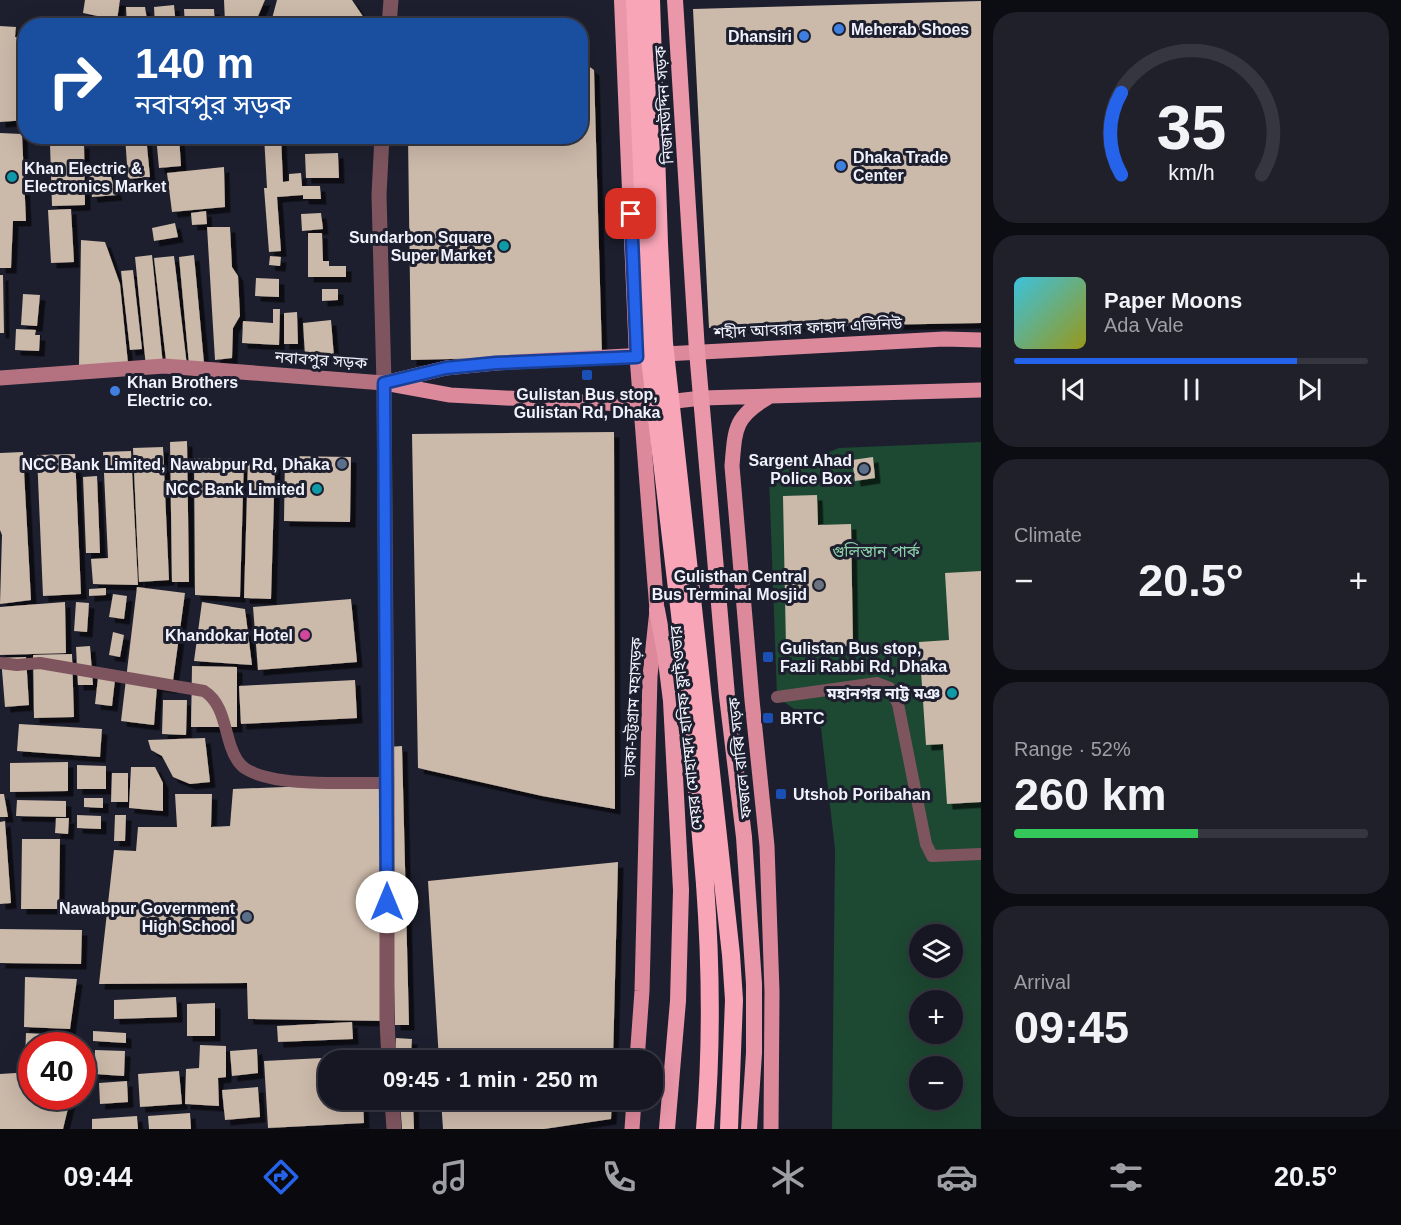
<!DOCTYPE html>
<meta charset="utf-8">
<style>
body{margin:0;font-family:Arial,"Noto Sans Bengali",sans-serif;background:#1f202a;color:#f1f3f6;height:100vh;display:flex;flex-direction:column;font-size:22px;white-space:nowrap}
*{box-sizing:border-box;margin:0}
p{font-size:20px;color:#9e9fa5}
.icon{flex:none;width:33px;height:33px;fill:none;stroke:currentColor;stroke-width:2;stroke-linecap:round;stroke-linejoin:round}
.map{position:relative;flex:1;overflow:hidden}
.side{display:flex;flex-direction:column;gap:12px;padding:12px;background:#0c0d13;width:420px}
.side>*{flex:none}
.banner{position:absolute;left:18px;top:18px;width:570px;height:126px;border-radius:24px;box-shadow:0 6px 24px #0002,0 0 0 2px #353640;background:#1a4fa0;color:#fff;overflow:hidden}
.fabs{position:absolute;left:909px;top:924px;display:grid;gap:12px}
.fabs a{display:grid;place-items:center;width:54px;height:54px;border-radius:50%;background:#161722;box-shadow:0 6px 24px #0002,0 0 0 2px #353640;font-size:30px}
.speed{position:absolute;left:18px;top:1032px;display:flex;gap:12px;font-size:30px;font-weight:700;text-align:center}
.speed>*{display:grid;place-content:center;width:78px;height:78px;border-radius:50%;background:#161722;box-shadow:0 6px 24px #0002,0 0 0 2px #353640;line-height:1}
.speed .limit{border:9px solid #d22;background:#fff;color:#111}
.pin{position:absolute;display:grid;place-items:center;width:51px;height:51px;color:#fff;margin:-26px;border-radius:12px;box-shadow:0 3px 9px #0006}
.me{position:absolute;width:66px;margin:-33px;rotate:0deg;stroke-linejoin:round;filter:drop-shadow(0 0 4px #0008)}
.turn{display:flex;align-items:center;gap:21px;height:126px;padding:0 18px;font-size:27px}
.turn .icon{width:78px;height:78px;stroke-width:2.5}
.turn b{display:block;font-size:42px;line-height:51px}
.big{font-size:45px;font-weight:600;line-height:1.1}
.side .tile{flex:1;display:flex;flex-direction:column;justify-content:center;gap:9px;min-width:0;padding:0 21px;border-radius:24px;background:#1f202a}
.side .dial{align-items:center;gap:0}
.dial svg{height:156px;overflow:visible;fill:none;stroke:#353640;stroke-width:7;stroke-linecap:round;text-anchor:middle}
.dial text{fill:#f1f3f6;stroke:none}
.song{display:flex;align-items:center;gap:18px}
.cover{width:72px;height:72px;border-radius:9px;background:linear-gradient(135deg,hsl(190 70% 55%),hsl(60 70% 35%))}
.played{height:6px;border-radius:3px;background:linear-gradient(90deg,#2563eb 80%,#353640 80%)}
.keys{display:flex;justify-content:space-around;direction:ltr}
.heat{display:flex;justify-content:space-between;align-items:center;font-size:33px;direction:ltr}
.charge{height:9px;border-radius:4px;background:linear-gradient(90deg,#34c759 52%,#353640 0)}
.trip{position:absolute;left:318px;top:1050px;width:345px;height:60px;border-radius:24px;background:#161722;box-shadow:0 6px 24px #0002,0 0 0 2px #353640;font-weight:600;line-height:60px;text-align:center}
.tabs{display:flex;height:96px;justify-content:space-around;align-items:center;background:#09090e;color:#9e9fa5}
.tabs .icon{width:42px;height:42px}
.tabs .active{color:#2563eb}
.tabs b{font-size:27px;color:#f1f3f6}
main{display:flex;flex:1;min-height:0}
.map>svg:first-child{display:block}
.green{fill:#1d4831;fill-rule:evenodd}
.building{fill:#cbb9a9;filter:url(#shadow)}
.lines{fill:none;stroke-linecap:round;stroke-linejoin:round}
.service{stroke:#7e555e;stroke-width:12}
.tertiary{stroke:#7e555e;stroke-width:15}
.secondary{stroke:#b47281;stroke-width:15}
.primary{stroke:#dd899c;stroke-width:15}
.trunk{stroke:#ea97aa;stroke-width:16}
.motorway{stroke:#f7a5b7;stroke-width:18}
.motorway-bridge{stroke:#f7a5b7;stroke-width:18}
.route-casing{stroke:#184099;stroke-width:15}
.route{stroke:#2563eb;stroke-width:10}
.shop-dot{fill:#3f7fe0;stroke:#1d1f2e;stroke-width:2}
.culture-dot{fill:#0f9aa8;stroke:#1d1f2e;stroke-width:2}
.transit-dot{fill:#1a4fb4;stroke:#1d1f2e;stroke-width:2}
.service-dot{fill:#5c6f8a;stroke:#1d1f2e;stroke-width:2}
.worship-dot{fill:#6b7280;stroke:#1d1f2e;stroke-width:2}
.hotel-dot{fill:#d1479c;stroke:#1d1f2e;stroke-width:2}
.labels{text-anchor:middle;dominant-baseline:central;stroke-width:6;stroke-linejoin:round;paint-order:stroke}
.poi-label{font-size:16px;font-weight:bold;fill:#f0f2fd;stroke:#1d1f2e;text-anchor:end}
.street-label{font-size:16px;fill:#f0f2fd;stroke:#1d1f2e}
.park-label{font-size:16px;fill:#8ad2a8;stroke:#1d1f2e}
</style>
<main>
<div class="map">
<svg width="981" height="1129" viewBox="0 0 981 1129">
<defs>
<filter id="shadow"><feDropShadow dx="5.5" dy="5.5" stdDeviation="0" flood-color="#0009"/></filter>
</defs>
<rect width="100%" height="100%" fill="#1d1f2e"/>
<path class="green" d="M 981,442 L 981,1129 L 832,1129 L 835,849 L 821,728 L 777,697 L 769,476 L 839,448 ZM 920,934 L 952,934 L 952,968 L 920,968 ZM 920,1000 L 952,1000 L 952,1034 L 920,1034 ZM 920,1066 L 952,1066 L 952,1100 L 920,1100 Z"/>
<path class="building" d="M 85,0 L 120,0 L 117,20 L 83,13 Z
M 224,0 L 265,0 L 255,23 L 225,23 Z
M 277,0 L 352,0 L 364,18 L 363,26 L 270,26 Z
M 981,1 L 981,323 L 709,328 L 693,9 Z
M 174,5 L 176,26 L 155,26 L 154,7 Z
M 126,7 L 145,7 L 148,26 L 127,26 Z
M 184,9 L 214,9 L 215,26 L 185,26 Z
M 0,26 L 16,27 L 15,37 L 26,38 L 26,120 L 0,122 Z
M 580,60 L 594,70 L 602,355 L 411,360 L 408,136 L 580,136 Z
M 0,133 L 22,134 L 26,221 L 13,221 L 11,268 L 0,268 Z
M 125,136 L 146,136 L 150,177 L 128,179 Z
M 156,136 L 179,136 L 181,166 L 159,168 Z
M 264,136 L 281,136 L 283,182 L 289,181 L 289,174 L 301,173 L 302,186 L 320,186 L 321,199 L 303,199 L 303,195 L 277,197 L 281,251 L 269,252 L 264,188 L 267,188 Z
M 84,143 L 85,205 L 52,206 L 50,144 Z
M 338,153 L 339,178 L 306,178 L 305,154 Z
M 224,167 L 225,207 L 172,212 L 167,173 Z
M 108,168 L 117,195 L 92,197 L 89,170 Z
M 71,209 L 74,262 L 51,263 L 48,210 Z
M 206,211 L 207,224 L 192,225 L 191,213 Z
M 321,213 L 323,229 L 302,231 L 301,214 Z
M 175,223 L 178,237 L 154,241 L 152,228 Z
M 207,227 L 230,227 L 232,267 L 238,276 L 240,316 L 233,328 L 232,358 L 215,360 Z
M 308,233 L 322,233 L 323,261 L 329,261 L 329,266 L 346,266 L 346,277 L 308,277 Z
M 81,240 L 105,242 L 120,284 L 128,363 L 79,366 Z
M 152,255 L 163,365 L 146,367 L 135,257 Z
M 194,255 L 204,363 L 189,364 L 179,257 Z
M 174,256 L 187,366 L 167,369 L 154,258 Z
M 270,256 L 281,257 L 280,266 L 269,265 Z
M 133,270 L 142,349 L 130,350 L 121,271 Z
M 0,275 L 3,275 L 4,333 L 0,333 Z
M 256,278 L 279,279 L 279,297 L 255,296 Z
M 322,289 L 338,289 L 338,300 L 322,301 Z
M 23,294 L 40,295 L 37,326 L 21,325 Z
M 273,309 L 280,309 L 279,345 L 242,343 L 243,321 L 273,323 Z
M 297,312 L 298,344 L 284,344 L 284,313 Z
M 331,320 L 334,357 L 318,359 L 318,354 L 305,356 L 303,323 Z
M 16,329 L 36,330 L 35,335 L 40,335 L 39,351 L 15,350 Z
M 614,432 L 615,809 L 542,796 L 418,768 L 412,434 Z
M 187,441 L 189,582 L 172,582 L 170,442 Z
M 163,447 L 169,580 L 139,582 L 133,448 Z
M 131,451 L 138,585 L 93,584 L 91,559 L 108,558 L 103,452 Z
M 23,452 L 31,600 L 0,604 L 2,535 L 0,530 L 0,453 Z
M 75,454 L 81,594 L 43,596 L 37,455 Z
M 285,456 L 351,457 L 350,522 L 284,521 Z
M 873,457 L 875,478 L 855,481 L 852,460 Z
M 194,458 L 244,459 L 240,597 L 195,595 Z
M 248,462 L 275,463 L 271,599 L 244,598 Z
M 97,476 L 100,553 L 86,553 L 83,477 Z
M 817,495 L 818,525 L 851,524 L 853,646 L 786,647 L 783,496 Z
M 981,571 L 981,802 L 947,804 L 943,744 L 926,745 L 919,642 L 949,640 L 945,573 Z
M 137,587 L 185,593 L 172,688 L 157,686 L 154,725 L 121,721 Z
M 106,588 L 106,595 L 89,596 L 89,589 Z
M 113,594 L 127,596 L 124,619 L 109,617 Z
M 351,599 L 357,662 L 258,670 L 253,607 Z
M 65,602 L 66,653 L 0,655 L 0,607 Z
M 76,602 L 89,603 L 87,632 L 74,631 Z
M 202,602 L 245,609 L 252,665 L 194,661 Z
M 113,632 L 124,635 L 120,657 L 109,655 Z
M 90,646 L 93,685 L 78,685 L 76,647 Z
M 72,654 L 74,717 L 34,718 L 33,655 Z
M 26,657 L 29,705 L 5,707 L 1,658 Z
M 192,666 L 237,667 L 237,727 L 191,727 Z
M 99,669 L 116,671 L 112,706 L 95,704 Z
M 355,680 L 357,718 L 241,724 L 239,686 Z
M 163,700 L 187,700 L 186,735 L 162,734 Z
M 19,724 L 102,729 L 100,757 L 17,751 Z
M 205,738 L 210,782 L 190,784 L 173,777 L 162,756 L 151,750 L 148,740 Z
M 402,746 L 409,1025 L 395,1025 L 388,747 Z
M 68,762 L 68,791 L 10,792 L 10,763 Z
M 77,765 L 106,766 L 106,789 L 77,789 Z
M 131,767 L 155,767 L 163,783 L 163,811 L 129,808 Z
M 112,773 L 128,773 L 128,802 L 111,802 Z
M 387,783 L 387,1021 L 248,1019 L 247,983 L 99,984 L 114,850 L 136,851 L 138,827 L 177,827 L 175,794 L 212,794 L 211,827 L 230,826 L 233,789 Z
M 0,794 L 4,794 L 8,817 L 0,817 Z
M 84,798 L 103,798 L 103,808 L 84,807 Z
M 17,800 L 66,801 L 66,817 L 16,816 Z
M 77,815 L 101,816 L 101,829 L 77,828 Z
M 115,815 L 126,815 L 125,841 L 114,841 Z
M 56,818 L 69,818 L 68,834 L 55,833 Z
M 5,821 L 11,903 L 0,904 L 0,822 Z
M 22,839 L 60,839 L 59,909 L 21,909 Z
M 618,862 L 613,1060 L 439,1060 L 428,881 Z
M 0,929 L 82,930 L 81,964 L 0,963 Z
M 25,977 L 77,979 L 70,1029 L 24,1027 Z
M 176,997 L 177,1017 L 114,1019 L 114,1000 Z
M 215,1003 L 215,1036 L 187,1036 L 187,1004 Z
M 352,1022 L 353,1039 L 278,1042 L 277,1026 Z
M 93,1031 L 126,1033 L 126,1043 L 93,1041 Z
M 26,1033 L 62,1035 L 62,1046 L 32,1046 L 32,1062 L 25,1062 Z
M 396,1038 L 412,1039 L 411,1054 L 395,1053 Z
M 200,1045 L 226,1046 L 226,1077 L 218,1078 L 219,1106 L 185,1104 L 186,1069 L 199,1068 Z
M 257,1049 L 258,1073 L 232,1076 L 230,1051 Z
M 95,1050 L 125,1051 L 124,1076 L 94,1074 Z
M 361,1056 L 361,1060 L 328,1060 L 328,1100 L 363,1100 L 364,1123 L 268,1128 L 264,1061 Z
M 179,1071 L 182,1104 L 140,1107 L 138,1074 Z
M 32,1072 L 32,1096 L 71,1096 L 63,1129 L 0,1129 L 0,1074 Z
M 127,1081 L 128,1102 L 100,1104 L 99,1083 Z
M 258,1087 L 260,1117 L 225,1120 L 222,1090 Z
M 400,1100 L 413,1100 L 414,1129 L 402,1129 Z
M 441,1100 L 612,1100 L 611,1119 L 544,1129 L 443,1129 Z
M 190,1113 L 191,1129 L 149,1129 L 148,1116 Z
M 137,1116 L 138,1129 L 92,1129 L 92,1119 Z"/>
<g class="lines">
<path class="service" d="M 0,663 L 17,665 L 40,663 L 204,691 C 223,703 224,727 231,747 C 234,756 238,764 246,769 C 277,788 350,782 387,783
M 777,697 L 877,683 L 890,688 L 898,704 L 926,844 L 932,856 L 981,854"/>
<path class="tertiary" d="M 389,26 L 391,0
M 382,136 L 379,195 L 384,383 L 387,783 L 387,1021 L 389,1060
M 392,1100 L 394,1129"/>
<path class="secondary" d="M 0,378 L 164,366 L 384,383"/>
<path class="primary" d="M 384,383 L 446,368 L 496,363 L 944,339 L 981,340
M 390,384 L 450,395 L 641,405 L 702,398 L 981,390
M 767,398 C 734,417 735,430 732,466 L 752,700 L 767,846 L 772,992 L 771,1129
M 637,1060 L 642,991 L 650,676 L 657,610 L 637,357
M 632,1129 L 634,1100"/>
<path class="trunk" d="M 622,0 L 637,357
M 675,0 L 697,351 L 727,696 L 744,837 L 754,984 L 754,1053 L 749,1129
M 657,610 L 665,653 L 671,701 L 681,890 L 678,1001 L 667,1129"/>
<path class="motorway" d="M 705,1129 C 712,1047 711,966 705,884"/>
<path class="motorway-bridge" d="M 635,0 L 650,359 L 687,674 L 705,884
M 651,0 L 659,243 L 664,343 L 731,955 L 734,1000 L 729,1129"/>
</g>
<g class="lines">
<defs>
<path id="route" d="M 387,902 L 384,383 L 446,368 L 496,363 L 637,357 L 631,214"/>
</defs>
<use href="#route" class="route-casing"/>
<use href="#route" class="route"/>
</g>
<g class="shop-dot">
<circle cx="839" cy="29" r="6"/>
<circle cx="804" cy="36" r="6"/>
<circle cx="841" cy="166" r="6"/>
<circle cx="115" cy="391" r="6"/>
</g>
<g class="culture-dot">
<circle cx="12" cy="177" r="6"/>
<circle cx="504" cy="246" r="6"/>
<circle cx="317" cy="489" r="6"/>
<circle cx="952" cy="693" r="6"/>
</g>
<g class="transit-dot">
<rect x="581" y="369" width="12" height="12" rx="3"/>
<rect x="762" y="651" width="12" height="12" rx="3"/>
<rect x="762" y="712" width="12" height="12" rx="3"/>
<rect x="775" y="788" width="12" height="12" rx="3"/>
</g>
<g class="service-dot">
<circle cx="342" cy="464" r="6"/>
<circle cx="864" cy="469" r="6"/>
<circle cx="247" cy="917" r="6"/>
</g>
<circle class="worship-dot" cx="819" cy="585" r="6"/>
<circle class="hotel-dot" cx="305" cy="635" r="6"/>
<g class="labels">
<g class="poi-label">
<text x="851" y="29" text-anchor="start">Meherab Shoes</text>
<text x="792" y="36">Dhansiri</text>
<text x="853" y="157" text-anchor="start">Dhaka Trade<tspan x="853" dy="18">Center</tspan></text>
<text x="24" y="168" text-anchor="start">Khan Electric &amp;<tspan x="24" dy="18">Electronics Market</tspan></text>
<text x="492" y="237">Sundarbon Square<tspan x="492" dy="18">Super Market</tspan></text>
<text x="127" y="382" text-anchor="start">Khan Brothers<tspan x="127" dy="18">Electric co.</tspan></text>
<text x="587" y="394" text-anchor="middle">Gulistan Bus stop,<tspan x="587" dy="18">Gulistan Rd, Dhaka</tspan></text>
<text x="852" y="460">Sargent Ahad<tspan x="852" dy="18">Police Box</tspan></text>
<text x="330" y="464">NCC Bank Limited, Nawabpur Rd, Dhaka</text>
<text x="305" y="489">NCC Bank Limited</text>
<text x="807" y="576">Gulisthan Central<tspan x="807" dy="18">Bus Terminal Mosjid</tspan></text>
<text x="293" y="635">Khandokar Hotel</text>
<text x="780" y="648" text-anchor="start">Gulistan Bus stop,<tspan x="780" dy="18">Fazli Rabbi Rd, Dhaka</tspan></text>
<text x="940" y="693">মহানগর নাট্ট মঞ</text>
<text x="780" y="718" text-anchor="start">BRTC</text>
<text x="793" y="794" text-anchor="start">Utshob Poribahan</text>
<text x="235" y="908">Nawabpur Government<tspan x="235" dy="18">High School</tspan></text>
</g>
<g class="street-label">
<text transform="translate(664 105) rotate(-94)">নিজামউদ্দিন সড়ক</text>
<text transform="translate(808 328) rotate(-3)">শহীদ আবরার ফাহাদ এভিনিউ</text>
<text transform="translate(321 360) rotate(4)">নবাবপুর সড়ক</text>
<text transform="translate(633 707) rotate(-87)">ঢাকা-চট্টগ্রাম মহাসড়ক</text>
<text transform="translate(686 728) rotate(-96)">মেয়র মোহাম্মদ হানিফ ফ্লাইওভার</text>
<text transform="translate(740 758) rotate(-96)">ফজলে রাব্বি সড়ক</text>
</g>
<g class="park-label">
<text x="876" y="551">গুলিস্তান পার্ক</text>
</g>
</g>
</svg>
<div class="fabs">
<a><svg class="icon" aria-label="layers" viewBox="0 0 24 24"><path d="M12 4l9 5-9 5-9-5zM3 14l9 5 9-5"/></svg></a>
<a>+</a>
<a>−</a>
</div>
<div class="speed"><div class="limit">40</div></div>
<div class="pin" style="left:631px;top:214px;background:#d93025"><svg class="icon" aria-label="arrive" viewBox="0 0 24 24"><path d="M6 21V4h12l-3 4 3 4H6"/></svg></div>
<svg class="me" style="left:387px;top:902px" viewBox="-20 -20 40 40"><circle r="19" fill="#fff"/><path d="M0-13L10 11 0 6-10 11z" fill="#2563eb"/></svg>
<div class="trip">09:45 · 1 min · 250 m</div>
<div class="banner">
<div class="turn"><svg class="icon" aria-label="right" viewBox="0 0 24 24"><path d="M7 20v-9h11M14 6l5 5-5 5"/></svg><div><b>140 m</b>নবাবপুর সড়ক</div></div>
</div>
</div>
<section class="side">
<div class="tile dial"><svg viewBox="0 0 100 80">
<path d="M14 69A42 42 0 1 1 86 69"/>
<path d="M14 69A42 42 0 0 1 14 27" stroke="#2563eb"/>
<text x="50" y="56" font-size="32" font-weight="700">35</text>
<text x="50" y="72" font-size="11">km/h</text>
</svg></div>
<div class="tile">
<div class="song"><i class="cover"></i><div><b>Paper Moons</b><p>Ada Vale</p></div></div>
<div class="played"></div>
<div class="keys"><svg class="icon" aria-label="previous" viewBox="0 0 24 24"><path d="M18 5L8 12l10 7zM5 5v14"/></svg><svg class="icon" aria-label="pause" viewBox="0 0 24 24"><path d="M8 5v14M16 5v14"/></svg><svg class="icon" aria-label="next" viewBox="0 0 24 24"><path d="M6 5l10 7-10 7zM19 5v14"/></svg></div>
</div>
<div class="tile"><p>Climate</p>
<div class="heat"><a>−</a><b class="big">20.5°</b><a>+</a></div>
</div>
<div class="tile"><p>Range · 52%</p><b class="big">260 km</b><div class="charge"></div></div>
<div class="tile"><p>Arrival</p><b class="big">09:45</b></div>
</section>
</main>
<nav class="tabs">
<b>09:44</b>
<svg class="icon active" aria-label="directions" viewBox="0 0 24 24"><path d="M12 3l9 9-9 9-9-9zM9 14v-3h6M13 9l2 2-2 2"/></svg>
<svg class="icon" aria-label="music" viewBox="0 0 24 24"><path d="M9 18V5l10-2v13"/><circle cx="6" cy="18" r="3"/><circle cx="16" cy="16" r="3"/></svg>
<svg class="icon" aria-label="phone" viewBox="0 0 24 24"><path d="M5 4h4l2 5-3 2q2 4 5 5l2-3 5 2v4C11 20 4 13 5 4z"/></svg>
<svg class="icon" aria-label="climate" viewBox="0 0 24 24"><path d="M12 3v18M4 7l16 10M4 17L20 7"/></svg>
<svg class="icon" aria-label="car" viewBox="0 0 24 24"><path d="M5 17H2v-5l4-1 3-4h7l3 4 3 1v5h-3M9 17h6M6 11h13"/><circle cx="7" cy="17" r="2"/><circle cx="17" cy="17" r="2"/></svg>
<svg class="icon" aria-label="filters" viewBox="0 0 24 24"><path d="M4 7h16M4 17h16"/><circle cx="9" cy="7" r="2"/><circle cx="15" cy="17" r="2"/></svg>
<b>20.5°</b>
</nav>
